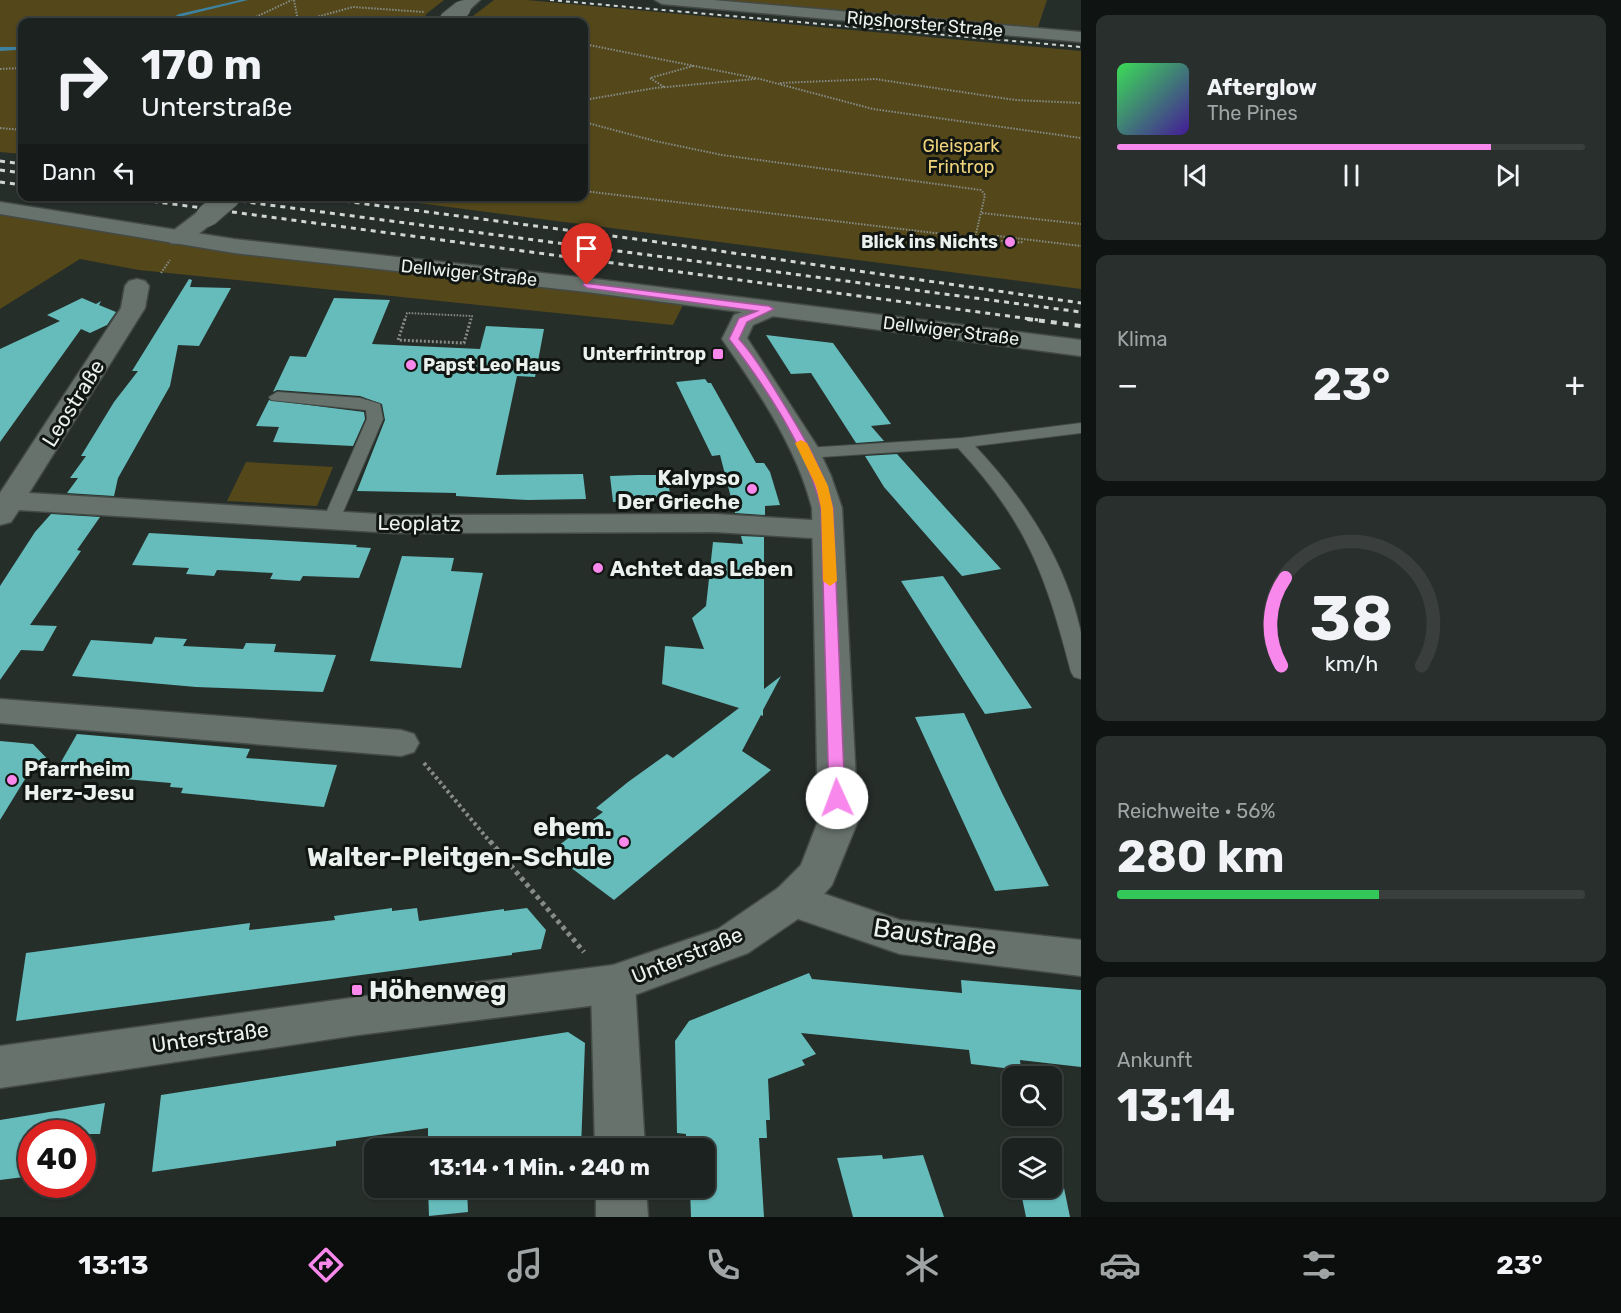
<!DOCTYPE html>
<html lang="de">
<meta charset="utf-8">
<style>
body{margin:0;font-family:Rubik,sans-serif;background:#292f2d;color:#f1f3f6;height:100vh;display:flex;flex-direction:column;font-size:22px;white-space:nowrap}
*{box-sizing:border-box;margin:0}
p{font-size:20px;color:#a0a4a5}
.icon{flex:none;width:33px;height:33px;fill:none;stroke:currentColor;stroke-width:2;stroke-linecap:round;stroke-linejoin:round}
.map{position:relative;flex:1;overflow:hidden}
.details{display:flex;flex-direction:column;gap:15px;padding:15px;background:#0f1312;width:540px}
.details>*{flex:none}
.hud{position:absolute;left:18px;top:18px;width:570px;height:183px;border-radius:12px;box-shadow:0 2px 4px #0004,0 0 0 2px #3a3f3e;background:#1c2220;color:#f1f3f6;overflow:hidden}
.buttons{position:absolute;left:1002px;top:1066px;display:grid;gap:12px}
.buttons a{display:grid;place-items:center;width:60px;height:60px;border-radius:12px;background:#1c2220;box-shadow:0 2px 4px #0004,0 0 0 2px #3a3f3e;font-size:30px}
.speed{position:absolute;left:18px;top:1120px;display:flex;gap:12px;font-size:30px;font-weight:700;text-align:center}
.speed>*{display:grid;place-content:center;width:78px;height:78px;border-radius:50%;background:#1c2220;box-shadow:0 2px 4px #0004,0 0 0 2px #3a3f3e;line-height:1}
.speed .limit{border:9px solid #d22;background:#fff;color:#111}
.pin{position:absolute;display:grid;place-items:center;width:51px;height:51px;color:#fff;margin:-62px -26px;border-radius:50% 50% 50% 0;rotate:-45deg;box-shadow:0 0 6px #0007}
.pin .icon{rotate:45deg}
.me{position:absolute;width:66px;margin:-33px;rotate:358deg;stroke-linejoin:round;filter:drop-shadow(0 0 4px #0008)}
.turn{display:flex;align-items:center;gap:21px;height:126px;padding:0 24px;font-size:27px}
.turn .icon{width:78px;height:78px;stroke-width:2.5}
.turn b{display:block;font-size:42px;line-height:51px}
.then{display:flex;align-items:center;height:57px;padding:0 24px;background:#0003;gap:12px;font-size:22px}
.big{font-size:45px;font-weight:700;line-height:1.1}
.details .widget{flex:1;display:flex;flex-direction:column;justify-content:center;gap:9px;min-width:0;padding:0 21px;border-radius:12px;background:#292f2d}
.details .dial{align-items:center;gap:0}
.dial svg{height:156px;overflow:visible;fill:none;stroke:#3a3f3e;stroke-width:7;stroke-linecap:round;text-anchor:middle}
.dial text{fill:#f1f3f6;stroke:none}
.song{display:flex;align-items:center;gap:18px}
.cover{width:72px;height:72px;border-radius:9px;background:linear-gradient(135deg,hsl(130 70% 55%),hsl(260 70% 35%))}
.played{height:6px;border-radius:3px;background:linear-gradient(90deg,#f888eb 80%,#3a3f3e 80%)}
.keys{display:flex;justify-content:space-around;direction:ltr}
.heat{display:flex;justify-content:space-between;align-items:center;font-size:33px;direction:ltr}
.charge{height:9px;border-radius:4px;background:linear-gradient(90deg,#34c759 56%,#3a3f3e 0)}
.trip{position:absolute;left:364px;top:1138px;width:351px;height:60px;border-radius:12px;background:#1c2220;box-shadow:0 2px 4px #0004,0 0 0 2px #3a3f3e;font-weight:700;line-height:60px;text-align:center}
.tab-bar{display:flex;height:96px;justify-content:space-around;align-items:center;background:#0b0e0d;color:#a0a4a5}
.tab-bar .icon{width:42px;height:42px}
.tab-bar .current{color:#f888eb}
.tab-bar b{font-size:27px;color:#f1f3f6}
main{display:flex;flex:1;min-height:0}
.map>svg:first-child{display:block}
.green{fill:#54471a}
.lines{fill:none;stroke-linecap:round;stroke-linejoin:round}
.stream{fill:#3e82a0;fill-rule:evenodd}
.building{fill:#6bb}
.service-casing{stroke:#444b47;stroke-width:2}
.minor-casing{stroke:#444b47;stroke-width:3}
.tertiary-casing{stroke:#444b47;stroke-width:3}
.secondary-casing{stroke:#444b47;stroke-width:3}
.path-far3{stroke:#868d89;stroke-width:2;stroke-dasharray:1.5 1.5;stroke-linecap:butt}
.path-far2{stroke:#868d89;stroke-width:3;stroke-dasharray:2 2;stroke-linecap:butt}
.path-far1{stroke:#868d89;stroke-width:4;stroke-dasharray:3 3;stroke-linecap:butt}
.path{stroke:#868d89;stroke-width:5;stroke-dasharray:4 4;stroke-linecap:butt}
.service{fill:#68726c;fill-rule:evenodd}
.minor{fill:#68726c;fill-rule:evenodd}
.tertiary{fill:#68726c;fill-rule:evenodd}
.secondary{fill:#68726c;fill-rule:evenodd}
.rail-far2{stroke:#d0d6d3;stroke-width:2;stroke-dasharray:4 4;stroke-linecap:butt}
.rail-far1{stroke:#d0d6d3;stroke-width:3;stroke-dasharray:5 5;stroke-linecap:butt}
.rail{stroke:#d0d6d3;stroke-width:4;stroke-dasharray:6 6;stroke-linecap:butt}
.tertiary-bridge-far1-casing{stroke:#444b47;stroke-width:19;stroke-linecap:butt}
.tertiary-bridge-casing{stroke:#444b47;stroke-width:24;stroke-linecap:butt}
.tertiary-bridge-far1{stroke:#68726c;stroke-width:17}
.tertiary-bridge{stroke:#68726c;stroke-width:22}
.route{fill:#f888eb;stroke:#a15899;stroke-width:1.5}
.slow{fill:#f59e0b}
.poi-dot{fill:#f888eb;stroke:#121613;stroke-width:2}
.labels{text-anchor:middle;dominant-baseline:central;stroke-width:6;stroke-linejoin:round;paint-order:stroke}
.far-street-label{font-size:18px;fill:#ebf1ee;stroke:#121613}
.far-park-label{font-size:18px;fill:#f0d47c;stroke:#121613}
.far-poi-label{font-size:18px;font-weight:bold;fill:#ebf1ee;stroke:#121613;text-anchor:end}
.street-label{font-size:21px;fill:#ebf1ee;stroke:#121613}
.poi-label{font-size:21px;font-weight:bold;fill:#ebf1ee;stroke:#121613;text-anchor:start}
.near-poi-label{font-size:26px;font-weight:bold;fill:#ebf1ee;stroke:#121613;text-anchor:end}
.near-street-label{font-size:26px;fill:#ebf1ee;stroke:#121613}
</style>
<main>
<div class="map">
<svg width="1081" height="1217" viewBox="0 0 1081 1217">
<rect width="100%" height="100%" fill="#262e2a"/>
<path class="green" d="M 0,0 L 444,0 L 425,15 L 429,18 L 424,22 L 22,22 L 22,154 L 0,152 Z
M 494,0 L 527,0 L 1081,51 L 1081,289 L 372,197 L 584,196 L 584,22 L 465,22 Z
M 722,0 L 1047,0 L 1037,30 Z
M 0,212 L 684,303 L 673,325 L 139,270 L 80,259 L 0,309 Z
M 246,462 L 333,467 L 317,506 L 227,501 Z"/>
<g class="lines">
<path class="stream" d="M 240,0 L 248,0 L 183,16 L 171,21 L 142,22 L 170,19 L 179,14 Z
M 0,47 L 19,47 L 22,50 L 22,53 L 16,50 L 0,51 Z"/>
</g>
<path class="building" d="M 189,279 L 192,280 L 190,287 L 231,288 L 199,346 L 178,345 L 170,386 L 118,478 L 114,496 L 67,493 L 78,478 L 70,478 L 86,456 L 81,456 L 114,402 L 138,371 L 132,371 Z
M 82,298 L 96,304 L 101,301 L 99,305 L 116,312 L 107,325 L 90,333 L 81,329 L 0,442 L 0,349 L 60,321 L 47,315 Z
M 334,298 L 390,300 L 372,344 L 480,349 L 486,326 L 544,329 L 535,377 L 517,376 L 496,475 L 583,474 L 586,499 L 528,500 L 456,496 L 456,493 L 357,491 L 385,420 L 382,404 L 360,396 L 277,390 L 273,392 L 290,356 L 306,357 Z
M 766,335 L 833,343 L 891,424 L 871,426 L 884,441 L 856,443 L 811,373 L 791,374 Z
M 705,379 L 708,383 L 711,383 L 756,463 L 764,463 L 770,472 L 780,505 L 765,506 L 765,515 L 735,513 L 720,455 L 712,456 L 676,382 Z
M 269,400 L 364,412 L 365,419 L 353,446 L 273,442 L 279,427 L 256,426 Z
M 897,454 L 951,514 L 1001,569 L 962,576 L 884,487 L 865,456 Z
M 638,475 L 666,475 L 672,501 L 613,502 L 610,476 Z
M 51,514 L 100,517 L 77,550 L 81,551 L 30,625 L 57,626 L 43,651 L 21,650 L 0,680 L 0,586 L 35,532 Z
M 149,533 L 357,545 L 356,547 L 371,548 L 359,578 L 303,576 L 300,581 L 270,579 L 273,573 L 217,570 L 214,576 L 186,574 L 189,568 L 132,565 Z
M 741,536 L 764,537 L 764,689 L 781,676 L 763,710 L 763,716 L 761,715 L 742,751 L 771,770 L 614,900 L 550,852 L 603,812 L 596,808 L 628,782 L 667,754 L 673,758 L 739,708 L 662,684 L 665,646 L 704,649 L 692,618 L 706,606 L 713,542 L 743,544 Z
M 402,556 L 454,558 L 451,571 L 483,573 L 461,668 L 370,661 Z
M 943,576 L 985,638 L 1032,708 L 985,714 L 901,581 Z
M 155,637 L 187,639 L 183,646 L 243,649 L 246,643 L 276,644 L 274,652 L 336,655 L 323,692 L 196,687 L 72,676 L 91,640 L 152,644 Z
M 964,713 L 1003,795 L 1049,886 L 995,891 L 915,717 Z
M 77,734 L 250,749 L 246,758 L 337,765 L 324,807 L 181,793 L 183,788 L 170,787 L 171,783 L 30,771 L 0,820 L 0,741 L 33,744 L 57,769 Z
M 392,908 L 392,911 L 417,908 L 419,921 L 504,909 L 504,911 L 527,908 L 546,930 L 541,949 L 512,953 L 512,955 L 16,1021 L 26,953 L 250,923 L 249,930 L 335,920 L 334,916 Z
M 809,973 L 812,979 L 962,993 L 961,980 L 1081,990 L 1081,1067 L 1020,1060 L 1021,1070 L 971,1064 L 969,1050 L 801,1033 L 816,1054 L 802,1060 L 805,1065 L 768,1079 L 770,1120 L 766,1120 L 767,1138 L 759,1138 L 764,1217 L 691,1217 L 690,1188 L 705,1188 L 705,1149 L 686,1149 L 686,1134 L 677,1133 L 675,1041 L 689,1021 Z
M 568,1032 L 585,1043 L 581,1148 L 465,1143 L 465,1149 L 428,1149 L 428,1128 L 336,1141 L 336,1146 L 152,1172 L 161,1095 Z
M 105,1103 L 100,1134 L 32,1134 L 32,1176 L 0,1180 L 0,1120 Z
M 882,1155 L 883,1159 L 923,1155 L 944,1217 L 853,1217 L 837,1158 Z
M 428,1188 L 467,1188 L 468,1212 L 429,1216 Z
M 1020,1188 L 1064,1188 L 1070,1217 L 1026,1217 Z"/>
<g class="lines">
<defs>
<path id="service" d="M 277,392 L 360,398 L 380,404 L 383,419 L 338,524 L 326,524 L 323,520 L 367,419 L 366,410 L 271,400 L 269,397 Z
M 1081,423 L 1081,433 L 975,446 C 1024,498 1066,561 1081,633 C 1081,647 1081,664 1081,679 L 1074,677 L 1071,672 C 1046,576 1027,522 958,448 L 806,458 L 798,453 L 806,448 L 962,438 Z"/>
<path id="minor" d="M 655,0 L 713,0 L 1081,32 L 1081,42 L 662,4 Z
M 137,279 L 145,281 L 149,286 L 145,308 L 29,493 L 394,515 L 715,514 L 828,521 L 839,523 L 843,530 L 839,537 L 828,539 L 715,532 L 394,533 L 19,510 L 11,522 L 0,525 L 0,493 L 121,308 L 125,286 L 129,281 Z
M 0,699 L 401,730 L 414,734 L 419,743 L 414,752 L 401,756 L 0,723 Z
M 793,883 L 900,920 L 1081,940 L 1081,976 L 900,954 L 778,912 L 772,900 L 778,888 Z
M 613,965 L 629,971 L 635,984 L 645,1149 L 595,1149 L 591,984 L 597,971 Z
M 596,1188 L 646,1188 L 648,1217 L 596,1217 Z"/>
<path id="tertiary" d="M 464,0 L 480,0 L 467,12 L 457,12 L 454,9 Z
M 207,210 L 215,211 L 218,216 L 215,221 C 201,231 188,247 170,243 L 167,238 L 170,233 L 199,211 Z
M 769,302 L 778,304 L 781,309 L 778,314 L 753,325 L 747,338 L 817,446 L 831,476 L 842,508 L 858,821 L 832,885 L 808,912 L 748,953 L 613,1003 L 358,1035 L 0,1088 L 0,1046 L 358,997 L 613,965 L 718,929 L 778,888 L 801,865 L 818,821 L 812,508 C 796,446 758,391 722,339 L 734,315 Z"/>
<path id="secondary" d="M 0,202 L 234,239 L 587,278 L 1081,340 L 1081,356 L 587,292 L 234,253 L 0,214 Z"/>
</defs>
<use href="#service" class="service-casing"/>
<use href="#minor" class="minor-casing"/>
<use href="#tertiary" class="tertiary-casing"/>
<use href="#secondary" class="secondary-casing"/>
<path class="path-far3" d="M 294,0 L 298,21
M 485,18 L 495,22
M 245,22 L 292,0
M 283,22 L 309,19 L 353,7 L 424,12
M 584,44 L 760,79 L 873,109 L 1081,138
M 0,69 L 22,68
M 780,83 L 875,79 L 1015,100 L 1081,103
M 664,87 L 650,78 L 693,66
M 584,100 L 655,88 L 755,79
M 584,122 L 655,141 L 722,155 L 981,190 L 985,195 L 975,238
M 0,128 L 22,130
M 584,191 L 1010,242
M 982,213 L 1081,224
M 992,239 L 998,236 L 1081,246
M 1009,243 L 1024,242
M 161,273 L 170,260
M 405,320 L 407,313 L 472,316 L 471,320"/>
<path class="path-far2" d="M 405,319 L 398,340 L 464,343 L 471,319"/>
<path class="path-far1" d="M 424,763 L 491,843"/>
<path class="path" d="M 490,841 L 584,952"/>
<use href="#service" class="service"/>
<use href="#minor" class="minor"/>
<use href="#tertiary" class="tertiary"/>
<use href="#secondary" class="secondary"/>
<path class="rail-far2" d="M 550,0 L 1081,47"/>
<path class="rail-far1" d="M 0,161 L 22,164
M 0,170 L 22,173
M 0,182 L 22,185
M 113,196 L 1038,320
M 201,196 L 1081,312
M 305,196 L 643,240 L 1081,303"/>
<path class="rail" d="M 1027,319 L 1081,326"/>
<defs>
<path id="tertiary-bridge-far1" d="M 447,21 L 462,9"/>
<path id="tertiary-bridge" d="M 207,216 L 230,196"/>
</defs>
<use href="#tertiary-bridge-far1" class="tertiary-bridge-far1-casing"/>
<use href="#tertiary-bridge" class="tertiary-bridge-casing"/>
<use href="#tertiary-bridge-far1" class="tertiary-bridge-far1"/>
<use href="#tertiary-bridge" class="tertiary-bridge"/>
</g>
<path class="route" d="M 584,283 L 769,306 L 774,309 L 747,322 L 739,339 C 753,354 763,371 774,388 C 797,426 823,465 833,508 L 845,798 L 843,802 L 832,802 L 829,798 L 821,508 C 808,451 765,386 729,339 L 739,318 L 757,311 L 587,288 L 583,285 Z"/>
<path class="slow" d="M 801,440 L 807,443 L 828,486 L 833,508 L 837,581 L 830,586 L 823,581 L 821,508 L 816,486 L 795,443 Z"/>
<g class="poi-dot">
<circle cx="1010" cy="242" r="6"/>
<rect x="712" y="348" width="12" height="12" rx="3"/>
<circle cx="411" cy="365" r="6"/>
<circle cx="752" cy="489" r="6"/>
<circle cx="598" cy="568" r="6"/>
<circle cx="12" cy="780" r="6"/>
<circle cx="624" cy="842" r="6"/>
<rect x="351" y="984" width="12" height="12" rx="3"/>
</g>
<g class="labels">
<g class="far-street-label">
<text transform="translate(925 24) rotate(5)">Ripshorster Straße</text>
<text transform="translate(469 273) rotate(6)">Dellwiger Straße</text>
<text transform="translate(951 331) rotate(7)">Dellwiger Straße</text>
</g>
<g class="far-park-label">
<text x="961" y="146">Gleispark<tspan x="961" dy="21">Frintrop</tspan></text>
</g>
<g class="far-poi-label">
<text x="998" y="242">Blick ins Nichts</text>
<text x="706" y="354">Unterfrintrop</text>
<text x="423" y="365" text-anchor="start">Papst Leo Haus</text>
</g>
<g class="street-label">
<text transform="translate(73 403) rotate(-58)">Leostraße</text>
<text transform="translate(419 523) rotate(1)">Leoplatz</text>
<text transform="translate(687 955) rotate(-22)">Unterstraße</text>
<text transform="translate(210 1037) rotate(-8)">Unterstraße</text>
</g>
<g class="poi-label">
<text x="740" y="477" text-anchor="end">Kalypso<tspan x="740" dy="24">Der Grieche</tspan></text>
<text x="610" y="568">Achtet das Leben</text>
<text x="24" y="768">Pfarrheim<tspan x="24" dy="24">Herz-Jesu</tspan></text>
</g>
<g class="near-poi-label">
<text x="612" y="827">ehem.<tspan x="612" dy="30">Walter-Pleitgen-Schule</tspan></text>
<text x="369" y="990" text-anchor="start">Höhenweg</text>
</g>
<g class="near-street-label">
<text transform="translate(935 937) rotate(9)">Baustraße</text>
</g>
</g>
</svg>
<div class="buttons">
<a><svg class="icon" aria-label="search" viewBox="0 0 24 24"><circle cx="10" cy="10" r="6"/><path d="M15 15l6 6"/></svg></a>
<a><svg class="icon" aria-label="layers" viewBox="0 0 24 24"><path d="M12 4l9 5-9 5-9-5zM3 14l9 5 9-5"/></svg></a>
</div>
<div class="speed"><div class="limit">40</div></div>
<div class="pin" style="left:587px;top:285px;background:#d93025"><svg class="icon" aria-label="arrive" viewBox="0 0 24 24"><path d="M6 21V4h12l-3 4 3 4H6"/></svg></div>
<svg class="me" style="left:837px;top:798px" viewBox="-20 -20 40 40"><circle r="19" fill="#fff"/><path d="M0-13L10 11 0 6-10 11z" fill="#f888eb"/></svg>
<div class="trip">13:14 · 1 Min. · 240 m</div>
<div class="hud">
<div class="turn"><svg class="icon" aria-label="right" viewBox="0 0 24 24"><path d="M7 20v-9h11M14 6l5 5-5 5"/></svg><div><b>170 m</b>Unterstraße</div></div>
<div class="then">Dann<svg class="icon" aria-label="left" viewBox="0 0 24 24"><path d="M17 20v-9H6M10 6l-5 5 5 5"/></svg></div>
</div>
</div>
<section class="details">
<div class="widget">
<div class="song"><i class="cover"></i><div><b>Afterglow</b><p>The Pines</p></div></div>
<div class="played"></div>
<div class="keys"><svg class="icon" aria-label="previous" viewBox="0 0 24 24"><path d="M18 5L8 12l10 7zM5 5v14"/></svg><svg class="icon" aria-label="pause" viewBox="0 0 24 24"><path d="M8 5v14M16 5v14"/></svg><svg class="icon" aria-label="next" viewBox="0 0 24 24"><path d="M6 5l10 7-10 7zM19 5v14"/></svg></div>
</div>
<div class="widget"><p>Klima</p>
<div class="heat"><a>−</a><b class="big">23°</b><a>+</a></div>
</div>
<div class="widget dial"><svg viewBox="0 0 100 80">
<path d="M14 69A42 42 0 1 1 86 69"/>
<path d="M14 69A42 42 0 0 1 16 24" stroke="#f888eb"/>
<text x="50" y="56" font-size="32" font-weight="700">38</text>
<text x="50" y="72" font-size="11">km/h</text>
</svg></div>
<div class="widget"><p>Reichweite · 56%</p><b class="big">280 km</b><div class="charge"></div></div>
<div class="widget"><p>Ankunft</p><b class="big">13:14</b></div>
</section>
</main>
<nav class="tab-bar">
<b>13:13</b>
<svg class="icon current" aria-label="directions" viewBox="0 0 24 24"><path d="M12 3l9 9-9 9-9-9zM9 14v-3h6M13 9l2 2-2 2"/></svg>
<svg class="icon" aria-label="music" viewBox="0 0 24 24"><path d="M9 18V5l10-2v13"/><circle cx="6" cy="18" r="3"/><circle cx="16" cy="16" r="3"/></svg>
<svg class="icon" aria-label="phone" viewBox="0 0 24 24"><path d="M5 4h4l2 5-3 2q2 4 5 5l2-3 5 2v4C11 20 4 13 5 4z"/></svg>
<svg class="icon" aria-label="climate" viewBox="0 0 24 24"><path d="M12 3v18M4 7l16 10M4 17L20 7"/></svg>
<svg class="icon" aria-label="car" viewBox="0 0 24 24"><path d="M5 17H2v-5l4-1 3-4h7l3 4 3 1v5h-3M9 17h6M6 11h13"/><circle cx="7" cy="17" r="2"/><circle cx="17" cy="17" r="2"/></svg>
<svg class="icon" aria-label="filters" viewBox="0 0 24 24"><path d="M4 7h16M4 17h16"/><circle cx="9" cy="7" r="2"/><circle cx="15" cy="17" r="2"/></svg>
<b>23°</b>
</nav>
